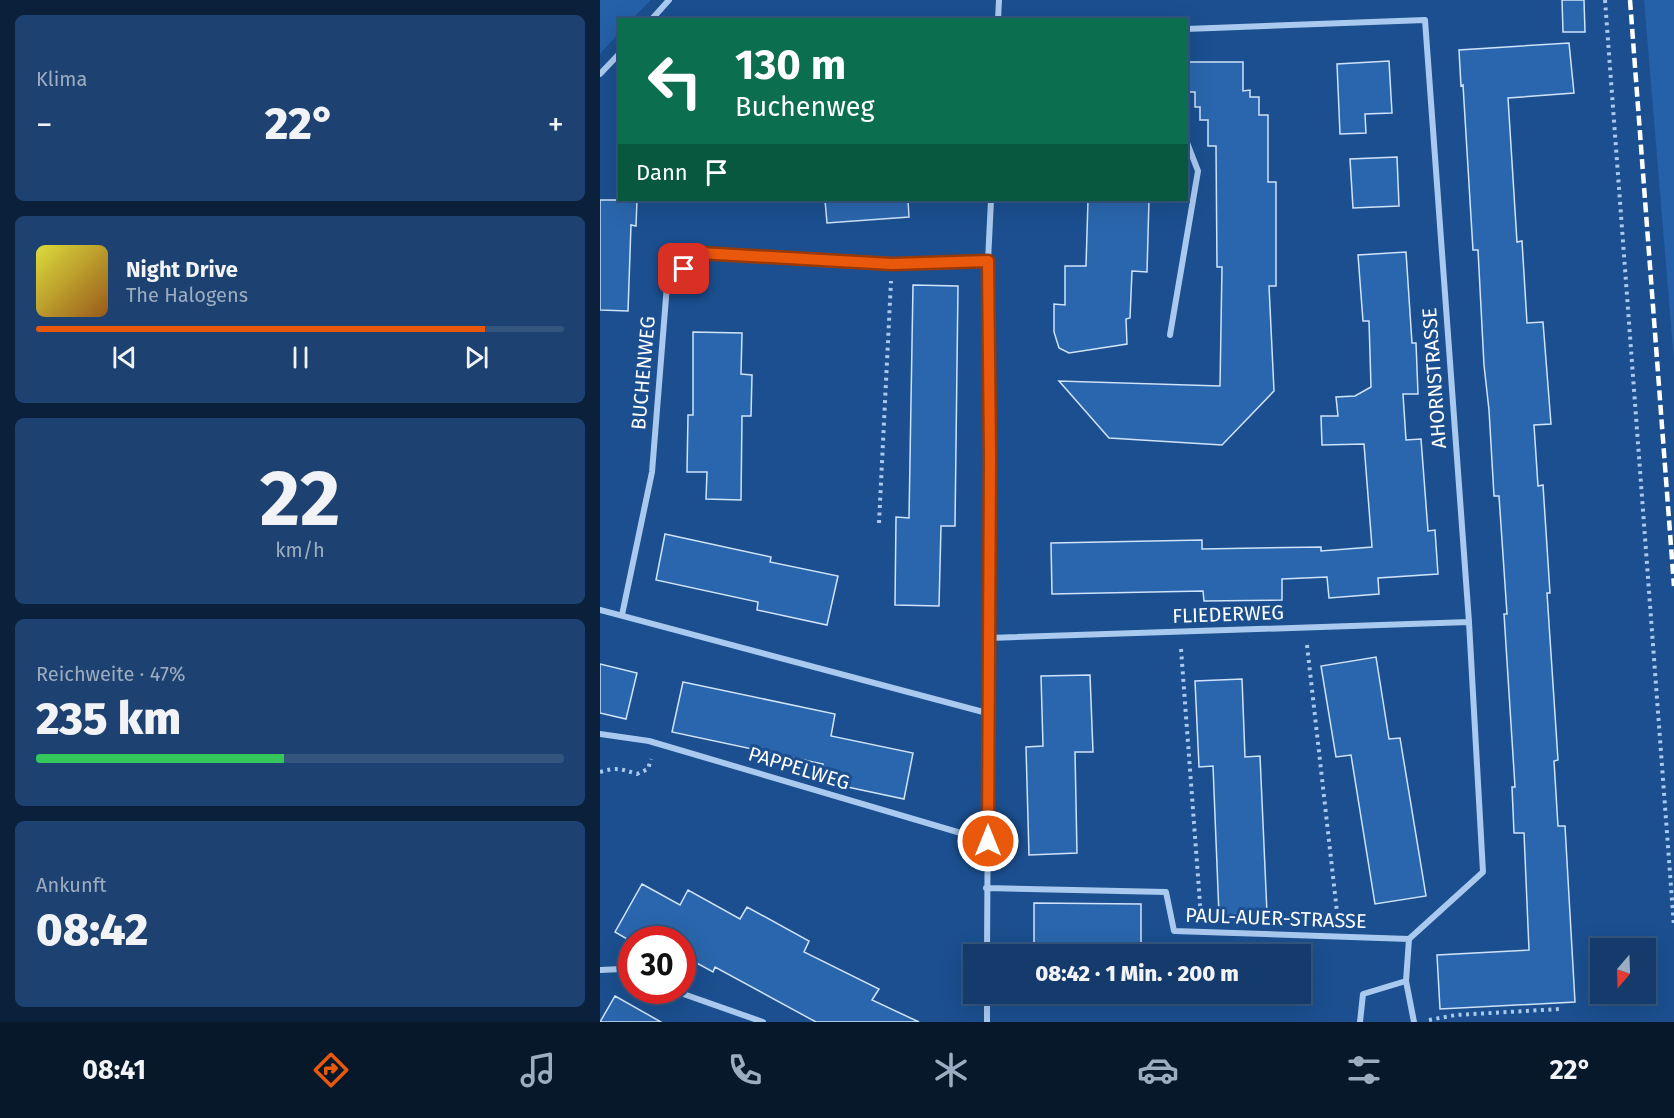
<!DOCTYPE html>
<html lang="de">
<meta charset="utf-8">
<style>
body{margin:0;font-family:"Fira Sans",sans-serif;background:#1d4271;color:#f1f3f6;height:100vh;display:flex;flex-direction:column;font-size:22px;white-space:nowrap}
*{box-sizing:border-box;margin:0}
p{font-size:20px;color:#9dadc1}
.icon{flex:none;width:33px;height:33px;fill:none;stroke:currentColor;stroke-width:2;stroke-linecap:round;stroke-linejoin:round}
.map{position:relative;flex:1;overflow:hidden}
.details{display:flex;flex-direction:column;gap:15px;padding:15px;background:#0b203b;width:600px}
.details>*{flex:none}
.banner{position:absolute;left:18px;top:18px;width:570px;height:183px;border-radius:0px;box-shadow:0 6px 24px #0002,0 0 0 2px #33557e;background:#0b6e4f;color:#fff;overflow:hidden}
.needle{width:39px;rotate:199deg}
.buttons{position:absolute;left:990px;top:938px;display:grid;gap:12px}
.buttons a{display:grid;place-items:center;width:66px;height:66px;border-radius:0px;background:#143b6b;box-shadow:0 6px 24px #0002,0 0 0 2px #33557e;font-size:30px}
.speed{position:absolute;left:18px;top:926px;display:flex;gap:12px;font-size:30px;font-weight:700;text-align:center}
.speed>*{display:grid;place-content:center;width:78px;height:78px;border-radius:50%;background:#143b6b;box-shadow:0 6px 24px #0002,0 0 0 2px #33557e;line-height:1}
.speed .limit{border:9px solid #d22;background:#fff;color:#111}
.pin{position:absolute;display:grid;place-items:center;width:51px;height:51px;color:#fff;margin:-26px;border-radius:12px;box-shadow:0 3px 9px #0006}
.me{position:absolute;width:66px;margin:-33px;rotate:0deg;stroke-linejoin:round;filter:drop-shadow(0 0 4px #0008)}
.turn{display:flex;align-items:center;gap:21px;height:126px;padding:0 18px;font-size:27px}
.turn .icon{width:78px;height:78px;stroke-width:2.5}
.turn b{display:block;font-size:42px;line-height:51px}
.then{display:flex;align-items:center;height:57px;padding:0 18px;background:#0003;gap:12px;font-size:22px}
.big{font-size:45px;font-weight:800;line-height:1.1}
.details .card{flex:1;display:flex;flex-direction:column;justify-content:center;gap:9px;min-width:0;padding:0 21px;border-radius:9px;background:#1d4271}
.details .dial{align-items:center;gap:0}
.dial b{font-size:78px;line-height:1}
.song{display:flex;align-items:center;gap:18px}
.cover{width:72px;height:72px;border-radius:9px;background:linear-gradient(135deg,hsl(60 70% 55%),hsl(30 70% 35%))}
.played{height:6px;border-radius:3px;background:linear-gradient(90deg,#ea580c 85%,#33557e 85%)}
.keys{display:flex;justify-content:space-around;direction:ltr}
.heat{display:flex;justify-content:space-between;align-items:center;font-size:33px;direction:ltr}
.charge{height:9px;border-radius:4px;background:linear-gradient(90deg,#34c759 47%,#33557e 0)}
.trip{position:absolute;left:363px;top:944px;width:348px;height:60px;border-radius:0px;background:#143b6b;box-shadow:0 6px 24px #0002,0 0 0 2px #33557e;font-weight:800;line-height:60px;text-align:center}
.tabs{display:flex;height:96px;justify-content:space-around;align-items:center;background:#08182b;color:#9dadc1}
.tabs .icon{width:42px;height:42px}
.tabs .active{color:#ea580c}
.tabs b{font-size:27px;color:#f1f3f6}
main{display:flex;flex:1;min-height:0}
.map>svg:first-child{display:block}
.green{fill:#2461a8}
.building{fill:#2a66ad;stroke:#cfe3fa;stroke-width:1.5}
.lines{fill:none;stroke-linecap:round;stroke-linejoin:round}
.path{stroke:#a9c9ee;stroke-width:4;stroke-dasharray:3 4.5;stroke-linecap:butt}
.street{stroke:#a9c9ee;stroke-width:6}
.rail{stroke:#fff;stroke-width:4.5;stroke-dasharray:10 4.5;stroke-linecap:butt}
.route-casing{stroke:#983908;stroke-width:15}
.route{stroke:#ea580c;stroke-width:10}
.labels{text-anchor:middle;dominant-baseline:central;stroke-width:6;stroke-linejoin:round;paint-order:stroke}
.street-label{font-size:20px;fill:#fff;stroke:#1b4f8f}
</style>
<main>
<section class="details">
<div class="card"><p>Klima</p>
<div class="heat"><a>−</a><b class="big">22°</b><a>+</a></div>
</div>
<div class="card">
<div class="song"><i class="cover"></i><div><b>Night Drive</b><p>The Halogens</p></div></div>
<div class="played"></div>
<div class="keys"><svg class="icon" aria-label="previous" viewBox="0 0 24 24"><path d="M18 5L8 12l10 7zM5 5v14"/></svg><svg class="icon" aria-label="pause" viewBox="0 0 24 24"><path d="M8 5v14M16 5v14"/></svg><svg class="icon" aria-label="next" viewBox="0 0 24 24"><path d="M6 5l10 7-10 7zM19 5v14"/></svg></div>
</div>
<div class="card dial"><b>22</b><p>km/h</p></div>
<div class="card"><p>Reichweite · 47%</p><b class="big">235 km</b><div class="charge"></div></div>
<div class="card"><p>Ankunft</p><b class="big">08:42</b></div>
</section>
<div class="map">
<svg width="1074" height="1022" viewBox="0 0 1074 1022">
<rect width="100%" height="100%" fill="#1b4f8f"/>
<path class="green" d="M 0,0 L 51,0 L 32,19 L 20,20 L 19,33 L 0,54 Z
M 1044,0 L 1074,0 L 1074,361 Z"/>
<path class="building" d="M 962,0 L 984,0 L 985,32 L 963,32 Z
M 969,43 L 974,93 L 908,98 L 917,242 L 922,241 L 927,323 L 943,322 L 951,424 L 934,425 L 938,486 L 943,485 L 950,593 L 947,593 L 958,760 L 954,761 L 958,826 L 965,826 L 975,1002 L 840,1009 L 837,955 L 929,950 L 924,833 L 914,833 L 912,787 L 915,787 L 904,614 L 907,614 L 899,496 L 894,496 L 889,410 L 884,365 L 878,250 L 873,250 L 863,85 L 861,86 L 859,50 Z
M 789,61 L 792,113 L 765,114 L 766,133 L 740,134 L 737,64 Z
M 587,62 L 643,62 L 643,91 L 650,90 L 650,97 L 659,97 L 659,115 L 668,115 L 668,182 L 676,182 L 676,286 L 669,286 L 674,391 L 622,445 L 509,438 L 459,381 L 620,386 L 622,267 L 617,267 L 616,146 L 608,146 L 608,120 L 600,120 L 600,107 L 595,107 L 595,92 L 587,92 Z
M 797,157 L 799,206 L 753,208 L 750,159 Z
M 0,200 L 37,200 L 36,226 L 31,225 L 28,311 L 0,310 Z
M 225,200 L 308,200 L 309,217 L 227,223 Z
M 488,200 L 549,200 L 547,272 L 532,271 L 530,318 L 526,319 L 527,344 L 469,353 L 459,348 L 454,332 L 454,304 L 465,305 L 465,266 L 486,266 Z
M 806,252 L 812,343 L 816,343 L 818,394 L 803,394 L 806,440 L 821,439 L 828,531 L 835,530 L 838,574 L 778,578 L 779,594 L 729,598 L 727,577 L 682,579 L 682,600 L 604,601 L 603,591 L 452,594 L 451,543 L 602,540 L 602,549 L 721,547 L 721,551 L 772,547 L 764,444 L 722,445 L 721,416 L 738,416 L 736,397 L 755,396 L 771,387 L 769,321 L 763,321 L 758,255 Z
M 313,285 L 358,286 L 355,526 L 341,526 L 339,606 L 295,605 L 296,517 L 309,518 Z
M 93,332 L 142,333 L 141,374 L 152,375 L 151,416 L 142,416 L 141,500 L 106,499 L 107,472 L 87,472 L 88,415 L 93,415 Z
M 65,534 L 171,557 L 170,562 L 238,576 L 227,625 L 157,610 L 158,602 L 56,580 Z
M 776,657 L 789,739 L 800,738 L 826,896 L 775,904 L 751,755 L 736,757 L 721,666 Z
M 0,664 L 37,673 L 26,719 L 0,713 Z
M 490,675 L 493,752 L 475,752 L 477,853 L 429,855 L 426,747 L 443,746 L 441,676 Z
M 642,679 L 645,757 L 660,756 L 667,913 L 619,915 L 613,766 L 599,767 L 595,681 Z
M 83,682 L 235,714 L 231,736 L 313,753 L 304,799 L 219,781 L 223,764 L 72,732 Z
M 42,884 L 80,905 L 88,890 L 140,919 L 147,907 L 209,941 L 204,952 L 279,989 L 272,1000 L 319,1022 L 216,1022 L 115,967 L 113,972 L 82,955 L 82,939 L 27,939 L 15,932 Z
M 434,903 L 541,904 L 541,954 L 434,954 Z
M 434,993 L 474,993 L 474,999 L 434,998 Z
M 15,996 L 61,1022 L 0,1022 Z"/>
<g class="lines">
<path class="path" d="M 1005,0 L 1074,927
M 279,523 L 291,281
M 707,645 L 738,921
M 581,649 L 601,917
M 0,772 C 16,767 22,769 37,774 L 48,769 L 51,759
M 829,1020 L 856,1015 L 960,1009"/>
<path class="street" d="M 51,20 L 69,0
M 398,20 L 399,0
M 586,29 L 825,20 L 869,622 L 883,872 L 809,939
M 0,74 L 20,53
M 570,335 L 598,171 L 586,140
M 0,610 L 387,713
M 22,615 L 52,472 L 67,285 L 100,253 L 292,264 L 388,261
M 389,638 L 869,622
M 0,734 L 49,741 L 388,841
M 386,888 L 566,892 L 574,931 L 809,939
M 809,939 L 806,981 L 814,1022
M 387,954 L 390,457 L 388,261 L 391,200
M 0,970 L 22,969 L 32,973
M 72,990 L 163,1022
M 387,993 L 387,1022
M 760,1022 L 763,994 L 806,981"/>
<path class="rail" d="M 1030,0 L 1074,586"/>
</g>
<g class="lines">
<defs>
<path id="route" d="M 84,269 L 100,253 L 292,264 L 388,261 L 390,457 L 388,841"/>
</defs>
<use href="#route" class="route-casing"/>
<use href="#route" class="route"/>
</g>
<g class="labels">
<g class="street-label">
<text transform="translate(43 373) rotate(-85)">BUCHENWEG</text>
<text transform="translate(834 378) rotate(-94)">AHORNSTRASSE</text>
<text transform="translate(628 614) rotate(-2)">FLIEDERWEG</text>
<text transform="translate(199 768) rotate(17)">PAPPELWEG</text>
<text transform="translate(676 918) rotate(2)">PAUL-AUER-STRASSE</text>
</g>
</g>
</svg>
<div class="buttons">
<a><svg class="needle" viewBox="-14 -14 28 28"><path d="M0-13l5 13h-10z" fill="#e53935"/><path d="M0 13l5-13h-10z" fill="#9dadc1"/></svg></a>
</div>
<div class="speed"><div class="limit">30</div></div>
<div class="pin" style="left:84px;top:269px;background:#d93025"><svg class="icon" aria-label="arrive" viewBox="0 0 24 24"><path d="M6 21V4h12l-3 4 3 4H6"/></svg></div>
<svg class="me" style="left:388px;top:841px" viewBox="-20 -20 40 40"><circle r="17" fill="#ea580c" stroke="#fff" stroke-width="3"/><path d="M0-11L8 9 0 5-8 9z" fill="#fff"/></svg>
<div class="trip">08:42 · 1 Min. · 200 m</div>
<div class="banner">
<div class="turn"><svg class="icon" aria-label="left" viewBox="0 0 24 24"><path d="M17 20v-9H6M10 6l-5 5 5 5"/></svg><div><b>130 m</b>Buchenweg</div></div>
<div class="then">Dann<svg class="icon" aria-label="arrive" viewBox="0 0 24 24"><path d="M6 21V4h12l-3 4 3 4H6"/></svg></div>
</div>
</div>
</main>
<nav class="tabs">
<b>08:41</b>
<svg class="icon active" aria-label="directions" viewBox="0 0 24 24"><path d="M12 3l9 9-9 9-9-9zM9 14v-3h6M13 9l2 2-2 2"/></svg>
<svg class="icon" aria-label="music" viewBox="0 0 24 24"><path d="M9 18V5l10-2v13"/><circle cx="6" cy="18" r="3"/><circle cx="16" cy="16" r="3"/></svg>
<svg class="icon" aria-label="phone" viewBox="0 0 24 24"><path d="M5 4h4l2 5-3 2q2 4 5 5l2-3 5 2v4C11 20 4 13 5 4z"/></svg>
<svg class="icon" aria-label="climate" viewBox="0 0 24 24"><path d="M12 3v18M4 7l16 10M4 17L20 7"/></svg>
<svg class="icon" aria-label="car" viewBox="0 0 24 24"><path d="M5 17H2v-5l4-1 3-4h7l3 4 3 1v5h-3M9 17h6M6 11h13"/><circle cx="7" cy="17" r="2"/><circle cx="17" cy="17" r="2"/></svg>
<svg class="icon" aria-label="filters" viewBox="0 0 24 24"><path d="M4 7h16M4 17h16"/><circle cx="9" cy="7" r="2"/><circle cx="15" cy="17" r="2"/></svg>
<b>22°</b>
</nav>
